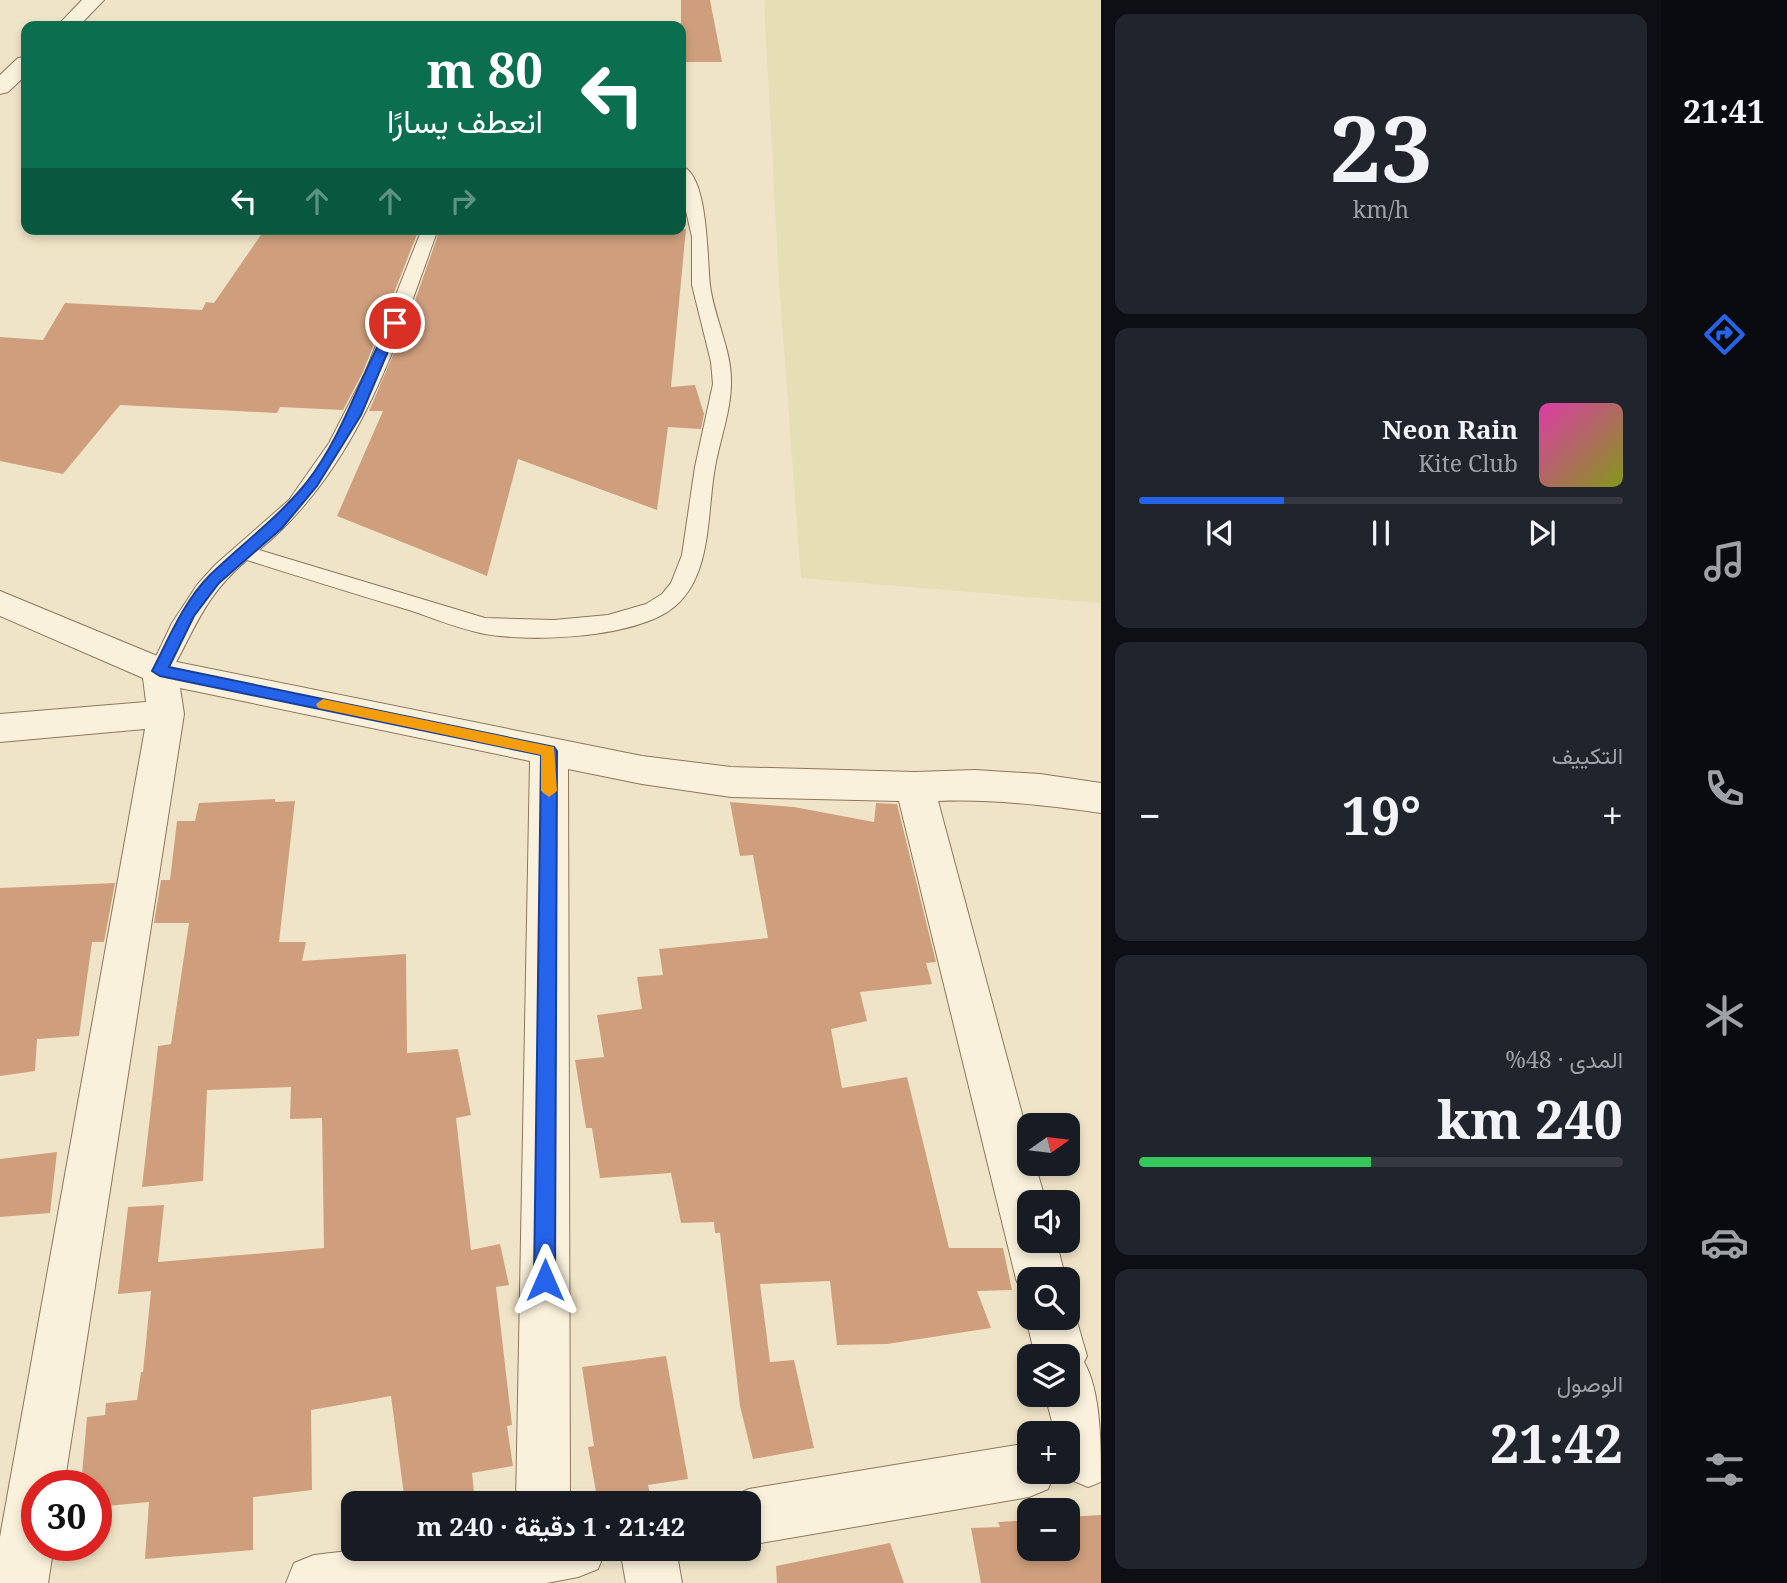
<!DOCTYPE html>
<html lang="ar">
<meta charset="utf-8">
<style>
body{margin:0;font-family:"Noto Serif",Vazirmatn,serif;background:#20242c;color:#f1f3f6;direction:rtl;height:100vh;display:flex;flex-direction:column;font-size:26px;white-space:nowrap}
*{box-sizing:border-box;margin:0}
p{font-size:23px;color:#9ea1a6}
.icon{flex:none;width:38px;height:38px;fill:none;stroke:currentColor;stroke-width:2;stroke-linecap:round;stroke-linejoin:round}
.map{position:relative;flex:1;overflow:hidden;direction:ltr}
.panel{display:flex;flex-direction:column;gap:14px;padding:14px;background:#0d0f14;width:560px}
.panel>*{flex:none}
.banner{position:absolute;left:21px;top:21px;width:665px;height:214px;border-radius:14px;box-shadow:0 4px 10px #0003;direction:rtl;background:#0b6e4f;color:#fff;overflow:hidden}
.needle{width:46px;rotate:76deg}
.tools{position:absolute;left:1017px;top:1113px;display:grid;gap:14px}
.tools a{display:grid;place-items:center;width:63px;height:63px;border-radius:14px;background:#171b24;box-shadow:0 4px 10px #0003;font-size:35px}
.speed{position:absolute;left:21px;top:1470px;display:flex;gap:14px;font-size:35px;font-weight:700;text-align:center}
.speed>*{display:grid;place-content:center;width:91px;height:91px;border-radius:50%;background:#171b24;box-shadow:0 4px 10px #0003;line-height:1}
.speed .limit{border:10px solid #d22;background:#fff;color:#111}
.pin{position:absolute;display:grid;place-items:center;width:60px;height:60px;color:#fff;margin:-30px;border:4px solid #fff;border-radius:50%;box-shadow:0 2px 7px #0007}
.me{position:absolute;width:77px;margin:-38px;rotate:0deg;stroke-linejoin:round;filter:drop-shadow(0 0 5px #0008)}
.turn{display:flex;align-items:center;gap:24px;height:147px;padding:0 28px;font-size:32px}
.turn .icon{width:91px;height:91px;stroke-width:2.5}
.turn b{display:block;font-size:49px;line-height:60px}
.lanes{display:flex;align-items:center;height:66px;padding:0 28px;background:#0003;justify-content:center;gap:35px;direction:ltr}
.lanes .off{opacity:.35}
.big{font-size:52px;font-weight:700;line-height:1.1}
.panel .tile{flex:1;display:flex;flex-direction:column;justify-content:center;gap:10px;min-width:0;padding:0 24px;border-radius:14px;background:#20242c}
.panel .dial{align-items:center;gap:0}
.dial b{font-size:91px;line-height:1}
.song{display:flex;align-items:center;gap:21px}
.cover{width:84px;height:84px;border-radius:10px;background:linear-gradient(135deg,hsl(320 70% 55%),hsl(70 70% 35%))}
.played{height:7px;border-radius:4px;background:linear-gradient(90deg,#2563eb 30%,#363941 30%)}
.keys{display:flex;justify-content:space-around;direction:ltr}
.heat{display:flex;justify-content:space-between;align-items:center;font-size:38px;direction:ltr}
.charge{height:10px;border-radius:5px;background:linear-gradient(90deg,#34c759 48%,#363941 0)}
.trip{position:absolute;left:341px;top:1491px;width:420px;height:70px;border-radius:14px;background:#171b24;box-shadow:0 4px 10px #0003;font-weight:700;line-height:70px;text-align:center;direction:rtl}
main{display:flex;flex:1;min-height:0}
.tabs{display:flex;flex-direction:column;width:126px;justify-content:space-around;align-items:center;background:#090b0e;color:#9ea1a6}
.tabs .icon{width:49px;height:49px}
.tabs .selected{color:#2563eb}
.tabs b{font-size:32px;color:#f1f3f6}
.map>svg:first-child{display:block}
.farmland{fill:#e6deb5}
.building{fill:#cf9f7d}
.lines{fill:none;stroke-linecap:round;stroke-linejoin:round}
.lane-casing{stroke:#8d765c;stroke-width:2}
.street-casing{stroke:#8d765c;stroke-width:2}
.lane{fill:#faf1dc;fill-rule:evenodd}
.street{fill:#faf1dc;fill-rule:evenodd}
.route{fill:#2563eb;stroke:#184099;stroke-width:2}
.slow{fill:#f59e0b}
</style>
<main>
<nav class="tabs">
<b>21:41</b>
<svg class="icon selected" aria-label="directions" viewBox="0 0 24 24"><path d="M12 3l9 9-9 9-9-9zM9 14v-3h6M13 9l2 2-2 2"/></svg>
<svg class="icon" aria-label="music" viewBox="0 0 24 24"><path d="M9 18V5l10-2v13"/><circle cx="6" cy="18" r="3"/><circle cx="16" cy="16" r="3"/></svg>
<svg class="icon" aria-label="phone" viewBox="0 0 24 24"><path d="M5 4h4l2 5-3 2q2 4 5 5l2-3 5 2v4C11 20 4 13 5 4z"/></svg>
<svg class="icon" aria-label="climate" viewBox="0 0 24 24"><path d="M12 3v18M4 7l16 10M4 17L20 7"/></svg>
<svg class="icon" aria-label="car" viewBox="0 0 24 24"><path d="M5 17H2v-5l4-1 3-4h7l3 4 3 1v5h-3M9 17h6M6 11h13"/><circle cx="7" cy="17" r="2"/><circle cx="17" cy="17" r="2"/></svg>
<svg class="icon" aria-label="filters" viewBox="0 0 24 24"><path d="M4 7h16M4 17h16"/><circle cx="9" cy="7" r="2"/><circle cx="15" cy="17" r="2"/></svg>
</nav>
<section class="panel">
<div class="tile dial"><b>23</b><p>km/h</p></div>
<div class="tile">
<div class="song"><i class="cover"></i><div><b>Neon Rain</b><p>Kite Club</p></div></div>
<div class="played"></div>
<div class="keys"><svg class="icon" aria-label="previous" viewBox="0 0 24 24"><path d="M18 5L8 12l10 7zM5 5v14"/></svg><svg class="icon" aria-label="pause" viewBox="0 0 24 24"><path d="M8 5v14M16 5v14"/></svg><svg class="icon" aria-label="next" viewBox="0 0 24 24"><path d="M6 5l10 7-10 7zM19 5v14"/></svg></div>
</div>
<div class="tile"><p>التكييف</p>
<div class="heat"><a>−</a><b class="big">19°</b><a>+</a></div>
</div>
<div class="tile"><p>المدى · 48%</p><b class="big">240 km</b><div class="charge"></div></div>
<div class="tile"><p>الوصول</p><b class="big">21:42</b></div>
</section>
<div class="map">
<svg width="1101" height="1583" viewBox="0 0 1101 1583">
<rect width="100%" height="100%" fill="#f0e4c8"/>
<path class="farmland" d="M 764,0 L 1101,0 L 1101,603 L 801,578 L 779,281 Z"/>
<path class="building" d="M 681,0 L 710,0 L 722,62 L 681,62 Z
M 265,229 L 419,229 L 363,372 L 343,410 L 280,407 L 277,413 L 120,405 L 63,474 L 0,461 L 0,337 L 43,340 L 65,303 L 202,310 L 206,302 L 214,303 Z
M 440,229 L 686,229 L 671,387 L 695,385 L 704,414 L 701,429 L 668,427 L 657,510 L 518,459 L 487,576 L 337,516 L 383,411 L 369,411 L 409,318 Z
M 275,799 L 275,802 L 295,801 L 279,942 L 306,942 L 302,961 L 406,954 L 407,1053 L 458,1049 L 471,1115 L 456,1118 L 471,1250 L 500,1244 L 509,1285 L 496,1287 L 512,1425 L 507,1426 L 513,1466 L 472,1473 L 475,1503 L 405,1503 L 391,1396 L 311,1410 L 312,1490 L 253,1497 L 253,1550 L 145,1559 L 149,1502 L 96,1507 L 96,1486 L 81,1486 L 87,1417 L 105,1415 L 106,1403 L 137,1400 L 141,1372 L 143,1372 L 151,1291 L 118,1294 L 128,1207 L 164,1205 L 158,1262 L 324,1248 L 322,1118 L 290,1119 L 291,1087 L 207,1090 L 203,1181 L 142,1187 L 158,1046 L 171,1044 L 189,923 L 154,923 L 161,880 L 170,880 L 177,821 L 195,821 L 199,803 Z
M 730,802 L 794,807 L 874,822 L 876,803 L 897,804 L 936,962 L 926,963 L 932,984 L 860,992 L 867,1021 L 831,1029 L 842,1088 L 907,1077 L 949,1248 L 1003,1248 L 1012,1290 L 977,1291 L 991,1328 L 887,1344 L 837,1345 L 830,1281 L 760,1284 L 770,1362 L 794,1360 L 814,1448 L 753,1459 L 740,1406 L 720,1233 L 715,1233 L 714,1222 L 681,1223 L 671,1173 L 600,1178 L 592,1128 L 586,1128 L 575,1060 L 604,1057 L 597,1015 L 642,1009 L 637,977 L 663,975 L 659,949 L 768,938 L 753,855 L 740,856 Z
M 115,883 L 104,942 L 92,942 L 79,1036 L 37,1039 L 35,1071 L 0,1076 L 0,888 Z
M 57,1152 L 50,1213 L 0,1217 L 0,1159 Z
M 666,1356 L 688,1479 L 648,1485 L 652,1503 L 598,1503 L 588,1447 L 594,1446 L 582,1367 Z
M 1101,1515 L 1101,1583 L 981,1583 L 971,1528 L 1000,1527 L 998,1522 L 1029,1520 L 1029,1549 L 1068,1549 L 1068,1517 Z
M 890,1543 L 904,1583 L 777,1583 L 776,1566 Z"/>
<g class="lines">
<defs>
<path id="lane" d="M 681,166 C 709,173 707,263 710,285 C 714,318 732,350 731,383 C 731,411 720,439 715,467 C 706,515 714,588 662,615 C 618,638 533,642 485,634 C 459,629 433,618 409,610 C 355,594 301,577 247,560 C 203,597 195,630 168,677 L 160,679 L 152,677 L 149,671 L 172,623 L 197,585 L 215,565 L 289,500 L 329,443 L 365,373 L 422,229 L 438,229 C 396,345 358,469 259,550 L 485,618 L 554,620 L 608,615 L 646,604 L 662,594 L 671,583 L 682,555 L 695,467 L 713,384 L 711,362 L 692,285 L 692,237 L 681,189 Z"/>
<path id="street" d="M 82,0 L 104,0 L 79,26 L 57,26 Z
M 26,57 L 26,75 L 8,92 L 0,94 L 0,75 L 18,58 Z
M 0,591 L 167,660 L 642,756 L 731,767 L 915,772 L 975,770 L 1040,774 L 1101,783 L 1101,813 C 1046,805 993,799 938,801 L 1029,1140 L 1029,1164 L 1035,1164 L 1046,1202 L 1029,1202 L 1029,1241 L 1056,1241 L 1066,1279 L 1029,1279 L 1029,1299 L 1023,1296 L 1016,1279 L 899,801 L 731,797 L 642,784 L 568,769 L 570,1503 L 516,1503 L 530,761 L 180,688 L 184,714 L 64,1486 L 37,1486 L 37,1545 L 54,1545 L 48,1583 L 0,1583 L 0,1537 L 145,729 L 0,742 L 0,714 L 146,702 L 143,678 L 0,616 Z
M 1068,1300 L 1076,1318 L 1087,1356 L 1084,1362 C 1101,1391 1101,1445 1101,1482 L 1088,1487 L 1069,1479 L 1066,1472 L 1068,1433 L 1055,1433 L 1045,1395 L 1068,1395 L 1068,1356 L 1035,1356 L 1026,1318 L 1029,1310 L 1029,1318 L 1068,1318 Z
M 1029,1443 L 1029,1472 L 1055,1472 L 1048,1489 L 1029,1497 L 749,1545 L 749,1503 L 727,1503 L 730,1498 L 749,1489 Z
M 365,1549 L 606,1549 L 598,1569 L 578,1577 L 547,1583 L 286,1583 L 294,1563 L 314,1555 Z
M 620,1549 L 676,1549 L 682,1583 L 626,1583 Z"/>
</defs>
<use href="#lane" class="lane-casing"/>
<use href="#street" class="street-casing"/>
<use href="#lane" class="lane"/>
<use href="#street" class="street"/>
</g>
<path class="route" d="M 391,321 L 400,323 L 361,415 L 317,486 L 282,528 L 219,583 L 194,616 L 169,667 L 554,747 L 557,751 L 555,1280 L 552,1287 L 545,1290 L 537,1287 L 534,1280 L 541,755 L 160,676 L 152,671 C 169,638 184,601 210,575 C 243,543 278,518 307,482 C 345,433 360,374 391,321 Z"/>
<path class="slow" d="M 323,699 L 554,747 L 557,791 L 549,797 L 541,791 L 541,755 L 318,708 L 316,704 Z"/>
</svg>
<div class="tools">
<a><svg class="needle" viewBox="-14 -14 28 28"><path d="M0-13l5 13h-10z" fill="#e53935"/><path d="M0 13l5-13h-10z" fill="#9ea1a6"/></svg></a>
<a><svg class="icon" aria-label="sound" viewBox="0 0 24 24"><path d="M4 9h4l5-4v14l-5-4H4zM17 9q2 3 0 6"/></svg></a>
<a><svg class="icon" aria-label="search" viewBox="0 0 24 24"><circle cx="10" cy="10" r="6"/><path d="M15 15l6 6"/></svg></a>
<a><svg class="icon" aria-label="layers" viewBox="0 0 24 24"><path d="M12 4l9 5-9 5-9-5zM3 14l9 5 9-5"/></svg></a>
<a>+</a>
<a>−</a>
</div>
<div class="speed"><div class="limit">30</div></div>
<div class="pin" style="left:395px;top:323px;background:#d93025"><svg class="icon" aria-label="arrive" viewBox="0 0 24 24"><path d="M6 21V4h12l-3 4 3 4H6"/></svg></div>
<svg class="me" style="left:545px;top:1280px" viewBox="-20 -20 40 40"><path d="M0-17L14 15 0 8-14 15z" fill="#2563eb" stroke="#fff" stroke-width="4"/></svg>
<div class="trip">21:42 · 1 دقيقة · 240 m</div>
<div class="banner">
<div class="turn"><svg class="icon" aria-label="left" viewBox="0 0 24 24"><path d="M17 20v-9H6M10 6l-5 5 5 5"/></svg><div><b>80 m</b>انعطف يسارًا</div></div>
<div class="lanes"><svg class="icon" aria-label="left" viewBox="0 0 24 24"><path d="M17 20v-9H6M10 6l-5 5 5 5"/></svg><svg class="icon off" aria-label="ahead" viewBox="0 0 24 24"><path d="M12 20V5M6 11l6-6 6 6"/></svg><svg class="icon off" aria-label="ahead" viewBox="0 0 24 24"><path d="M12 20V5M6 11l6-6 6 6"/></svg><svg class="icon off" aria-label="right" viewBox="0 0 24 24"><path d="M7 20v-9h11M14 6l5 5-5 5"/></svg></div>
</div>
</div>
</main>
